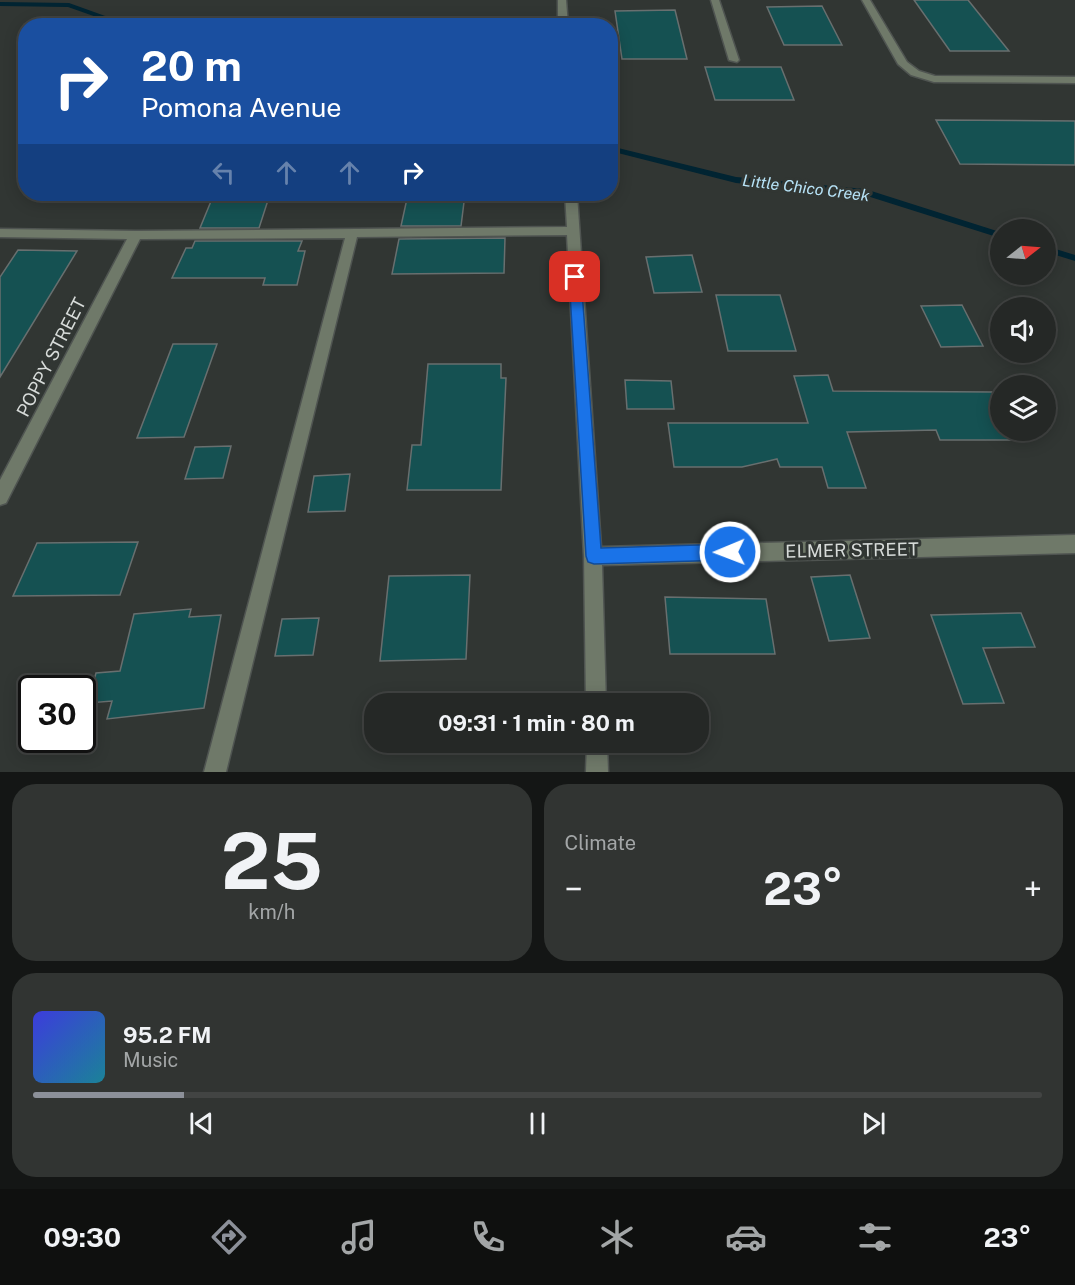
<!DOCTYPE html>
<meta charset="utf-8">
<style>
body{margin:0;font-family:"Public Sans",sans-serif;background:#313432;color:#f1f3f6;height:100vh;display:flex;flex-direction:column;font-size:22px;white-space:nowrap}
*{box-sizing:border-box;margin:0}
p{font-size:20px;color:#a3a6a7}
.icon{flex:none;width:33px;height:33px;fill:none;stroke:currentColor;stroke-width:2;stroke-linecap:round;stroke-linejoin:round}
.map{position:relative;height:772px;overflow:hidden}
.sheet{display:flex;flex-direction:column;gap:12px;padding:12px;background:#141615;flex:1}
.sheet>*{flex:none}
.guide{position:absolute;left:18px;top:18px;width:600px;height:183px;border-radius:24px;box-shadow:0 3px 15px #0003,0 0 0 2px #424443;background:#1a4fa0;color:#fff;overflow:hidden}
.needle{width:39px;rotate:73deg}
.buttons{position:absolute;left:990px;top:219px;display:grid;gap:12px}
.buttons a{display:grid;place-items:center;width:66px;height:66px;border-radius:50%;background:#252826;box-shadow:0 3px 15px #0003,0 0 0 2px #424443;font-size:30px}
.speed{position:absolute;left:18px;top:675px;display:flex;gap:12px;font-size:30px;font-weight:700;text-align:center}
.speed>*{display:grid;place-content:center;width:78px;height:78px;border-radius:50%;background:#252826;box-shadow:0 3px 15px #0003,0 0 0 2px #424443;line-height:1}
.speed .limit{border:3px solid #111;border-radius:9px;background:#fff;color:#111}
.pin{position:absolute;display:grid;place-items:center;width:51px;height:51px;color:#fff;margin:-26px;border-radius:12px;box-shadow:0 3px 9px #0006}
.me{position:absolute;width:66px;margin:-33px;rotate:269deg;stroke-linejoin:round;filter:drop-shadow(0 0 4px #0008)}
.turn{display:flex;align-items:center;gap:21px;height:126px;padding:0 24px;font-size:27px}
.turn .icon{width:78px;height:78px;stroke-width:2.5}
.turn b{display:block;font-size:42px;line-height:51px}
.lanes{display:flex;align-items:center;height:57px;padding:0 24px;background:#0003;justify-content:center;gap:30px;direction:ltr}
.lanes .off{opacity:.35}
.big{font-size:45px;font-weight:700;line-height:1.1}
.sheet .widget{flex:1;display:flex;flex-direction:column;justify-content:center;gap:9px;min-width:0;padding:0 21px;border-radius:24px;background:#313432}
.sheet .dial{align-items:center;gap:0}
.dial b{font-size:78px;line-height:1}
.song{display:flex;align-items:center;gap:18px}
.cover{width:72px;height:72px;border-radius:9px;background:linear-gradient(135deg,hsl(240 70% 55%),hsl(190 70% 35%))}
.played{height:6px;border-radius:3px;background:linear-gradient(90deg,#8c9099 15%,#424443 15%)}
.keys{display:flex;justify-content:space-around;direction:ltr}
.heat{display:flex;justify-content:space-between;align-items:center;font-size:33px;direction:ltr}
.sheet .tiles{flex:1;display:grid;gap:12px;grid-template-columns:1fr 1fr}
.widget:last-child{grid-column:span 2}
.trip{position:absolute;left:364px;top:693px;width:345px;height:60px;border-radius:24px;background:#252826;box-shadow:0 3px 15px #0003,0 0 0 2px #424443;font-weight:700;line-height:60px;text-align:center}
.menu{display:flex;height:96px;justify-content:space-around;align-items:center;background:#0f100f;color:#a3a6a7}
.menu .icon{width:42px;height:42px}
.menu .selected{color:#8c9099}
.menu b{font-size:27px;color:#f1f3f6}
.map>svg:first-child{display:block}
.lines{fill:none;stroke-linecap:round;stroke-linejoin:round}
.stream{fill:#012432;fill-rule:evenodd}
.building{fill:#155152;stroke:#686f6f;stroke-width:1.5}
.minor-casing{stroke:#4f5451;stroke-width:3}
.minor{fill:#6f7969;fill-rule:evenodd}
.route{fill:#1a73e8;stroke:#114b97;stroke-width:1.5}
.labels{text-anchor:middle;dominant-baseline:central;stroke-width:6;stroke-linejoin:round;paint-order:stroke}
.far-water-label{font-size:16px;font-style:italic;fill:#b7e3f7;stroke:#313633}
.street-label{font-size:18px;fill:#d7dbd9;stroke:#313633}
</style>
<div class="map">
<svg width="1075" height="772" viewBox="0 0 1075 772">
<rect width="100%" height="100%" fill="#313633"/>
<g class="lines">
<path class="stream" d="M 0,2 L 69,3 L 133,26 L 122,26 L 68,7 L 0,6 Z
M 610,146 L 736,177 L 865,189 L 1000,232 L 1000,238 L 864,195 L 736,183 L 610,151 Z
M 1046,246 L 1075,255 L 1075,261 L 1046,252 Z"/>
</g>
<path class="building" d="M 914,0 L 968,0 L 1009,51 L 950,51 Z
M 822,6 L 842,45 L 784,45 L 767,7 Z
M 675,10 L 687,59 L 622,59 L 615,11 Z
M 705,67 L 781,67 L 794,100 L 715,100 Z
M 936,120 L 1075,121 L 1075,165 L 960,164 Z
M 214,194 L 270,194 L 259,228 L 200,228 Z
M 408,194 L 465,194 L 461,226 L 401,226 Z
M 505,238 L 504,273 L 392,274 L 399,239 Z
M 195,241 L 302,241 L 298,251 L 305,251 L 297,285 L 263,285 L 265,278 L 172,278 L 186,248 L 192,248 Z
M 18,250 L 77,251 L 0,377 L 0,277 Z
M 692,255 L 702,292 L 654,293 L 646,257 Z
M 716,295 L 780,295 L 796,351 L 728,351 Z
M 962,305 L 983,346 L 941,347 L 921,306 Z
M 173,344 L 217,344 L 184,437 L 137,438 Z
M 428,364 L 501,364 L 501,378 L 506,378 L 501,490 L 407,490 L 412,445 L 421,445 Z
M 828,375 L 833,391 L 992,392 L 1000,409 L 1000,430 L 1011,430 L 1015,440 L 940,440 L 936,430 L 847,432 L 866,488 L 828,488 L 822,467 L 780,467 L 777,459 L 742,467 L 674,467 L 668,423 L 808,423 L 794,376 Z
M 625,380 L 671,381 L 674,409 L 627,409 Z
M 231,446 L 223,478 L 185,479 L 195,447 Z
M 350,474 L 345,511 L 308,512 L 314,476 Z
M 138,542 L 120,595 L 13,596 L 37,543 Z
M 470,575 L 466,659 L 380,661 L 389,576 Z
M 850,575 L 870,638 L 829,641 L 811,577 Z
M 665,597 L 766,599 L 775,654 L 670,654 Z
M 191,609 L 189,617 L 221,615 L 204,708 L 107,719 L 112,701 L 88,703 L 96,673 L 120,671 L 134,614 Z
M 1021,613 L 1035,647 L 983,648 L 1004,703 L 963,704 L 931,615 Z
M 319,618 L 313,655 L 275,656 L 282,619 Z"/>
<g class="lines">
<defs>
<path id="minor" d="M 558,0 L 566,0 L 568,26 L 558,26 Z
M 711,0 L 719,0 L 739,60 L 737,62 L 729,60 Z
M 862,0 L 870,0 L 907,62 L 919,71 L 935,76 L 1075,77 L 1075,83 L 934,82 L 911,75 L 898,64 Z
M 565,194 L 577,194 L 601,547 L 1075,535 L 1075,553 L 602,565 L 606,704 L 586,704 L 584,556 L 567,235 L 357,237 L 226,772 L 204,772 L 345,238 L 140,239 L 6,503 L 0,505 L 0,480 L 127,239 L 0,237 L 0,229 L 136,231 L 567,227 Z
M 587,742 L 607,742 L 608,772 L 586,772 Z"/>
</defs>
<use href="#minor" class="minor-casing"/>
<use href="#minor" class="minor"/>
</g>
<path class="route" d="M 575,273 L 581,277 L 601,548 L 730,544 L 736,547 L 738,552 L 736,558 L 730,560 L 594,564 L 588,562 L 586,556 L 569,277 Z"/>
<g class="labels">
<g class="far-water-label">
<text transform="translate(806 188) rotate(7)">Little Chico Creek</text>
</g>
<g class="street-label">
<text transform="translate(51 357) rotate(-63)">POPPY STREET</text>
<text transform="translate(852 550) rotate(-1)">ELMER STREET</text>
</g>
</g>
</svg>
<div class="buttons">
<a><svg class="needle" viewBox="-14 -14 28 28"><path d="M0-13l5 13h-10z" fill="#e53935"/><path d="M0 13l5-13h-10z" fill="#a3a6a7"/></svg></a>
<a><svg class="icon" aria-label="sound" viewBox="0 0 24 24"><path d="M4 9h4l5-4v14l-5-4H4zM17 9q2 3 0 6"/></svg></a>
<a><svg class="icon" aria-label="layers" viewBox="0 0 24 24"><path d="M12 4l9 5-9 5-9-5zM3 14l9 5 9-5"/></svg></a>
</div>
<div class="speed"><div class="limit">30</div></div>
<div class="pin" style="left:575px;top:277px;background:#d93025"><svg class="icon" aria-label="arrive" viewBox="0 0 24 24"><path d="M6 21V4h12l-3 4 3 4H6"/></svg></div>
<svg class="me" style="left:730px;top:552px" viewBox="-20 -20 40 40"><circle r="17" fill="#1a73e8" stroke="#fff" stroke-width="3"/><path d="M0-11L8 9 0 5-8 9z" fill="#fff"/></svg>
<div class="trip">09:31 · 1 min · 80 m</div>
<div class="guide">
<div class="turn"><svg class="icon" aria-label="right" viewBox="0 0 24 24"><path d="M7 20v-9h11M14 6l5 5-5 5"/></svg><div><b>20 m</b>Pomona Avenue</div></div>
<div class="lanes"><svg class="icon off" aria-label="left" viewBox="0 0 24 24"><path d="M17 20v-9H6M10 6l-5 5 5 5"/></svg><svg class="icon off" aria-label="ahead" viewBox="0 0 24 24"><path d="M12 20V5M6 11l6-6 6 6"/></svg><svg class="icon off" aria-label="ahead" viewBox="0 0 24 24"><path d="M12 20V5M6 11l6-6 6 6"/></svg><svg class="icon" aria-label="right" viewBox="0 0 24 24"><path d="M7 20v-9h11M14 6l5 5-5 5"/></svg></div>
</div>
</div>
<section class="sheet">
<div class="tiles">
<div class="widget dial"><b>25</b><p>km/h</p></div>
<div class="widget"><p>Climate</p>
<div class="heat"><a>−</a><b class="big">23°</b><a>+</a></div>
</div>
<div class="widget">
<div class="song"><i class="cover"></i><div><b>95.2 FM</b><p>Music</p></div></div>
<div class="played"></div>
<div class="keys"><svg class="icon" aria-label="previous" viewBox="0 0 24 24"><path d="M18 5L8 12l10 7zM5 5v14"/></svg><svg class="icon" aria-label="pause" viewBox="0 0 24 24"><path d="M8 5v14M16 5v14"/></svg><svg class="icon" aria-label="next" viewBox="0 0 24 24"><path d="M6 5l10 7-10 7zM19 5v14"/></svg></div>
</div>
</div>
</section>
<nav class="menu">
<b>09:30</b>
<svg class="icon selected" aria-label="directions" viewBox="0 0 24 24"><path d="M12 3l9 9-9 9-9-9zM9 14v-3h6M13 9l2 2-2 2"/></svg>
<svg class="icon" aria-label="music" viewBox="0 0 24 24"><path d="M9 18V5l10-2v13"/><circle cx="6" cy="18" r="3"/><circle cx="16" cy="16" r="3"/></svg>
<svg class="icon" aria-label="phone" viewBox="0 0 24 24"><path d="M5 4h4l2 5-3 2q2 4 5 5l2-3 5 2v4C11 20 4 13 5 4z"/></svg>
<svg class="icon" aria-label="climate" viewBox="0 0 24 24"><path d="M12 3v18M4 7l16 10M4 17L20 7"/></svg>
<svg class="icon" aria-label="car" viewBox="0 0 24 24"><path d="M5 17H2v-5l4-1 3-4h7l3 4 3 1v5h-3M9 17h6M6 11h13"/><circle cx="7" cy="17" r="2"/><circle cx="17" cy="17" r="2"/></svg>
<svg class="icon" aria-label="filters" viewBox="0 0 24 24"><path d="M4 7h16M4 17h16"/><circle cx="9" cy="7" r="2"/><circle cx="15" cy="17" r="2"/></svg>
<b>23°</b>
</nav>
